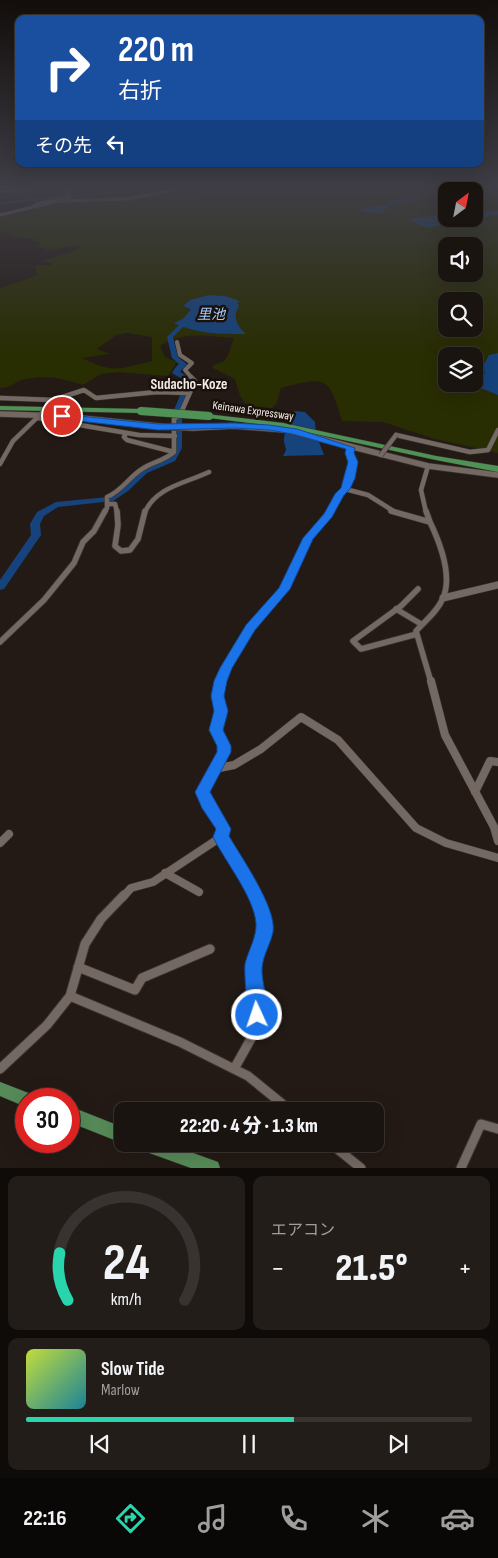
<!DOCTYPE html>
<html lang="ja">
<meta charset="utf-8">
<style>
body{margin:0;font-family:"Sofia Sans Condensed","Noto Sans JP",sans-serif;background:#231d19;color:#f1f3f6;height:100vh;display:flex;flex-direction:column;font-size:19px;white-space:nowrap}
*{box-sizing:border-box;margin:0}
p{font-size:16px;color:#9f9e9f}
.icon{flex:none;width:28px;height:28px;fill:none;stroke:currentColor;stroke-width:2;stroke-linecap:round;stroke-linejoin:round}
.map{position:relative;height:1168px;overflow:hidden}
.sheet{display:flex;flex-direction:column;gap:8px;padding:8px;background:#0e0b09;flex:1}
.sheet>*{flex:none}
.banner{position:absolute;left:15px;top:15px;width:469px;height:152px;border-radius:10px;box-shadow:0 5px 20px #0002,0 0 0 1px #383330;background:#1a4fa0;color:#fff;overflow:hidden}
.needle{width:32px;rotate:32deg}
.tools{position:absolute;left:438px;top:182px;display:grid;gap:10px}
.tools a{display:grid;place-items:center;width:45px;height:45px;border-radius:10px;background:#1a1410;box-shadow:0 5px 20px #0002,0 0 0 1px #383330;font-size:25px}
.speed{position:absolute;left:15px;top:1088px;display:flex;gap:10px;font-size:25px;font-weight:700;text-align:center}
.speed>*{display:grid;place-content:center;width:65px;height:65px;border-radius:50%;background:#1a1410;box-shadow:0 5px 20px #0002,0 0 0 1px #383330;line-height:1}
.speed .limit{border:8px solid #d22;background:#fff;color:#111}
.pin{position:absolute;display:grid;place-items:center;width:42px;height:42px;color:#fff;margin:-21px;border:2px solid #fff;border-radius:50%;box-shadow:0 1px 5px #0007}
.me{position:absolute;width:55px;margin:-28px;rotate:357deg;stroke-linejoin:round;filter:drop-shadow(0 0 4px #0008)}
.turn{display:flex;align-items:center;gap:18px;height:105px;padding:0 20px;font-size:22px}
.turn .icon{width:65px;height:65px;stroke-width:2.5}
.turn b{display:block;font-size:35px;line-height:42px}
.then{display:flex;align-items:center;height:48px;padding:0 20px;background:#0003;gap:10px;font-size:19px}
.big{font-size:38px;font-weight:800;line-height:1.1}
.sheet .tile{flex:1;display:flex;flex-direction:column;justify-content:center;gap:8px;min-width:0;padding:0 18px;border-radius:10px;background:#231d19}
.sheet .dial{align-items:center;gap:0}
.dial svg{height:130px;overflow:visible;fill:none;stroke:#383330;stroke-width:7;stroke-linecap:round;text-anchor:middle}
.dial text{fill:#f1f3f6;stroke:none}
.song{display:flex;align-items:center;gap:15px}
.cover{width:60px;height:60px;border-radius:8px;background:linear-gradient(135deg,hsl(70 70% 55%),hsl(190 70% 35%))}
.played{height:5px;border-radius:2px;background:linear-gradient(90deg,#29d5ac 60%,#383330 60%)}
.keys{display:flex;justify-content:space-around;direction:ltr}
.heat{display:flex;justify-content:space-between;align-items:center;font-size:28px;direction:ltr}
.sheet .tiles{flex:1;display:grid;gap:8px;grid-template-columns:1fr 1fr}
.tile:last-child{grid-column:span 2}
.trip{position:absolute;left:114px;top:1102px;width:270px;height:50px;border-radius:10px;background:#1a1410;box-shadow:0 5px 20px #0002,0 0 0 1px #383330;font-weight:800;line-height:50px;text-align:center}
.tabs{display:flex;height:80px;justify-content:space-around;align-items:center;background:#0a0806;color:#9f9e9f}
.tabs .icon{width:35px;height:35px}
.tabs .on{color:#29d5ac}
.tabs b{font-size:22px;color:#f1f3f6}
.map>svg:first-child{display:block}
.green{fill:#292d02;fill-rule:evenodd}
.water{fill:#16437c}
.lines{fill:none;stroke-linecap:round;stroke-linejoin:round}
.river{fill:#16437c;fill-rule:evenodd}
.minor-far5-casing{stroke:#3a3331;stroke-width:3}
.minor-far4-casing{stroke:#3a3331;stroke-width:4.5}
.minor-far3-casing{stroke:#3a3331;stroke-width:5.5}
.minor-far2-casing{stroke:#3a3331;stroke-width:7}
.minor-far1-casing{stroke:#3a3331;stroke-width:9}
.minor-casing{stroke:#3a3331;stroke-width:11}
.tertiary-far2-casing{stroke:#3a3331;stroke-width:4}
.tertiary-far1-casing{stroke:#3a3331;stroke-width:7}
.tertiary-casing{stroke:#3a3331;stroke-width:8}
.trunk-casing{stroke:#3a3331;stroke-width:1}
.motorway-casing{stroke:#3a3331;stroke-width:1}
.minor-far5{stroke:#736862;stroke-width:2.5}
.minor-far4{stroke:#736862;stroke-width:4}
.minor-far3{stroke:#736862;stroke-width:4.5}
.minor-far2{stroke:#736862;stroke-width:5.5}
.minor-far1{stroke:#736862;stroke-width:8}
.minor{stroke:#736862;stroke-width:9}
.tertiary-far2{stroke:#736862;stroke-width:3}
.tertiary-far1{stroke:#736862;stroke-width:5.5}
.tertiary{stroke:#736862;stroke-width:7}
.trunk{fill:#568a58;fill-rule:evenodd}
.motorway{fill:#4e9355;fill-rule:evenodd}
.minor-bridge-casing{stroke:#3a3331;stroke-width:5.5;stroke-linecap:butt}
.tertiary-bridge-casing{stroke:#3a3331;stroke-width:7;stroke-linecap:butt}
.motorway-bridge-casing{stroke:#3a3331;stroke-width:9;stroke-linecap:butt}
.minor-bridge{stroke:#736862;stroke-width:4.5}
.tertiary-bridge{stroke:#736862;stroke-width:5.5}
.motorway-bridge{stroke:#4e9355;stroke-width:8}
.route{fill:#1a73e8;stroke:#114b97}
.labels{text-anchor:middle;dominant-baseline:central;stroke-width:5;stroke-linejoin:round;paint-order:stroke}
.far-street-label{font-size:12px;fill:#f2ebe7;stroke:#1a110c}
.far-water-label{font-size:14px;font-style:italic;fill:#a5cafe;stroke:#1a110c}
.far-quarter-label{font-size:15px;font-weight:bold;fill:#f2ebe7;stroke:#1a110c}
</style>
<div class="map">
<svg width="498" height="1168" viewBox="0 0 498 1168">
<rect width="100%" height="100%" fill="#231a15"/>
<path class="green" d="M 195,188 L 498,188 L 498,453 L 435,439 L 383,422 L 342,421 C 329,376 326,376 281,388 L 276,404 L 272,408 C 244,408 242,405 235,379 L 213,368 L 213,365 C 231,362 228,352 234,338 C 209,336 181,331 160,346 L 165,357 L 177,362 L 168,376 L 118,372 L 101,374 L 83,385 C 60,378 50,375 25,379 C 16,381 9,389 0,388 L 0,288 L 33,277 L 37,275 L 35,266 C 41,263 47,267 54,264 L 43,261 L 78,249 L 79,246 C 63,244 52,257 37,245 L 40,243 L 33,241 L 35,239 L 11,236 L 9,232 L 0,231 L 0,216 L 26,213 L 34,210 L 33,208 L 54,202 L 163,197 L 199,198 L 200,194 L 195,191 ZM 446,191 L 474,191 L 474,219 L 446,219 ZM 446,246 L 474,246 L 474,274 L 446,274 ZM 446,301 L 474,301 L 474,329 L 446,329 ZM 127,333 L 152,337 L 152,361 C 117,369 116,374 82,358 L 110,354 L 97,349 L 116,335 ZM 446,356 L 474,356 L 474,384 L 446,384 Z"/>
<path class="water" d="M 406,197 L 423,197 L 390,206 L 381,213 L 360,212 L 363,208 L 387,204 L 391,200 L 400,200 Z
M 475,208 L 486,211 L 498,211 L 498,215 L 491,215 L 477,222 L 462,220 L 426,228 L 408,219 L 446,214 L 446,219 L 474,219 Z
M 209,295 L 225,296 L 240,301 L 237,303 L 239,306 C 232,317 237,326 246,334 C 222,334 196,334 174,323 L 183,319 L 191,309 L 183,306 L 190,300 Z
M 498,353 L 498,395 L 471,384 L 474,384 L 474,379 L 485,374 L 483,366 L 489,355 Z
M 294,411 L 305,412 L 315,422 L 316,434 L 324,455 L 283,456 L 286,450 C 286,446 283,442 284,438 C 285,428 293,421 294,411 Z"/>
<g class="lines">
<path class="river" d="M 149,188 L 166,188 L 0,204 L 0,202 Z
M 190,318 L 195,319 L 185,325 L 173,337 L 178,357 L 187,364 L 180,372 L 194,380 L 182,410 L 182,448 L 175,461 L 147,473 L 128,491 L 113,501 L 58,507 L 44,516 L 40,524 L 41,535 L 4,589 L 0,590 L 0,580 L 31,535 L 30,524 L 37,512 L 56,502 L 108,497 L 122,487 L 141,469 L 169,457 L 174,448 L 174,410 L 186,381 L 172,373 L 175,368 L 179,364 L 172,358 L 167,337 L 181,323 Z"/>
<defs>
<path id="minor-far5" d="M 70,188 L 68,195 L 70,197
M 0,192 L 37,188
M 31,207 L 38,203 L 70,197"/>
<path id="minor-far4" d="M 177,342 L 180,355 L 192,363 L 185,370 L 192,378"/>
<path id="minor-far3" d="M 0,398 L 53,400 L 84,390 L 96,398 L 157,392 L 189,393
M 38,418 L 139,435 L 175,436
M 125,435 L 124,437 L 127,440 L 174,452
M 396,435 L 470,452 L 488,450 L 498,430
M 0,464 L 13,441 L 45,410
M 345,489 L 368,495 L 395,512
M 108,504 L 115,504 L 117,512
M 105,512 L 107,508 L 107,497 C 122,491 129,477 142,469 C 152,462 164,461 174,452 L 174,419 L 180,415 L 195,381 L 191,377
M 145,512 C 156,487 186,483 209,472
M 330,512 C 340,494 359,475 349,453 L 351,448
M 426,512 L 421,490 L 428,466"/>
<path id="minor-far2" d="M 117,511 L 118,525 L 115,546 L 121,551 L 130,550 L 138,539 L 145,511
M 391,511 L 430,522 C 440,543 453,575 443,598 C 438,611 425,621 416,631 L 431,682
M 426,511 L 430,522
M 396,609 L 421,624
M 417,634 L 361,649 L 353,641 L 401,606 L 418,589
M 0,642 L 44,600 L 74,563 L 83,542 L 94,531 L 105,511
M 220,682 L 226,668 L 251,628 L 284,589 L 308,538 L 330,511"/>
<path id="minor-far1" d="M 431,681 L 445,735 L 494,827 L 498,841
M 214,769 L 234,765 L 261,749 L 301,717 L 338,740 L 416,828 L 446,843 L 498,858
M 475,792 L 490,761 L 498,762
M 221,837 L 255,897
M 0,843 L 9,834
M 165,873 L 199,892
M 123,897 L 131,888 L 153,882 L 221,837 L 223,829 L 202,792 L 224,752 L 224,746 L 216,730 L 221,711 L 218,696 L 220,681"/>
<path id="minor" d="M 78,967 L 135,990 L 142,978 L 210,949
M 70,996 L 180,1042 L 248,1076 L 291,1111
M 0,1069 L 47,1025 L 70,996 L 85,944 L 101,919 L 124,895
M 234,1069 L 257,1028 L 258,1002 L 253,973 L 265,922 L 255,895
M 331,1144 L 361,1168
M 461,1168 L 481,1124 L 498,1129"/>
<path id="tertiary-far2" d="M 0,215 L 58,201 L 128,199 L 183,188"/>
<path id="tertiary-far1" d="M 0,414 L 62,416 L 167,427
M 193,428 L 234,426 L 286,430 L 428,466 L 498,475"/>
<path id="tertiary" d="M 443,598 L 498,585"/>
<path id="trunk" d="M 0,1082 L 31,1094 L 33,1099 L 26,1099 L 26,1107 L 0,1096 Z
M 69,1106 L 122,1127 L 122,1143 L 69,1122 Z
M 139,1144 L 168,1144 L 218,1162 L 220,1168 L 191,1168 L 141,1150 Z"/>
<path id="motorway" d="M 0,406 L 141,409 L 145,411 L 141,413 L 0,410 Z
M 206,414 L 283,423 L 436,456 L 498,466 L 498,472 L 436,460 L 283,427 L 209,418 L 206,418 Z"/>
</defs>
<use href="#minor-far5" class="minor-far5-casing"/>
<use href="#minor-far4" class="minor-far4-casing"/>
<use href="#minor-far3" class="minor-far3-casing"/>
<use href="#minor-far2" class="minor-far2-casing"/>
<use href="#minor-far1" class="minor-far1-casing"/>
<use href="#minor" class="minor-casing"/>
<use href="#tertiary-far2" class="tertiary-far2-casing"/>
<use href="#tertiary-far1" class="tertiary-far1-casing"/>
<use href="#tertiary" class="tertiary-casing"/>
<use href="#trunk" class="trunk-casing"/>
<use href="#motorway" class="motorway-casing"/>
<use href="#minor-far5" class="minor-far5"/>
<use href="#minor-far4" class="minor-far4"/>
<use href="#minor-far3" class="minor-far3"/>
<use href="#minor-far2" class="minor-far2"/>
<use href="#minor-far1" class="minor-far1"/>
<use href="#minor" class="minor"/>
<use href="#tertiary-far2" class="tertiary-far2"/>
<use href="#tertiary-far1" class="tertiary-far1"/>
<use href="#tertiary" class="tertiary"/>
<use href="#trunk" class="trunk"/>
<use href="#motorway" class="motorway"/>
<defs>
<path id="minor-bridge" d="M 381,455 L 396,435"/>
<path id="tertiary-bridge" d="M 167,427 L 193,428"/>
<path id="motorway-bridge" d="M 141,411 L 209,416"/>
</defs>
<use href="#minor-bridge" class="minor-bridge-casing"/>
<use href="#tertiary-bridge" class="tertiary-bridge-casing"/>
<use href="#motorway-bridge" class="motorway-bridge-casing"/>
<use href="#minor-bridge" class="minor-bridge"/>
<use href="#tertiary-bridge" class="tertiary-bridge"/>
<use href="#motorway-bridge" class="motorway-bridge"/>
</g>
<linearGradient id="sky" x2="0" y2="1"><stop stop-color="#130e0c"/><stop offset="0.53" stop-color="#3f3e46"/><stop offset="1" stop-color="#3f3e46" stop-opacity="0"/></linearGradient>
<rect width="498" height="352" fill="url(#sky)"/>
<path class="route" d="M 59,414 L 158,424 L 234,423 L 269,425 L 297,429 L 355,448 L 354,453 L 358,462 L 355,478 L 350,489 L 344,495 L 332,517 L 313,539 L 290,589 L 255,630 L 232,668 L 227,681 L 224,696 L 228,711 L 223,730 L 231,746 L 231,752 L 210,792 L 231,829 L 229,836 C 241,857 277,908 273,932 C 270,946 261,958 262,973 C 263,989 271,1005 264,1022 L 257,1024 L 251,1022 C 247,1013 244,973 245,964 C 248,951 257,937 256,923 C 254,897 225,861 213,837 L 216,829 L 202,808 L 195,792 L 217,752 L 217,746 L 209,730 L 214,711 L 211,696 L 214,681 L 220,668 L 246,625 L 279,588 L 303,538 L 324,514 L 335,494 L 341,488 L 348,462 L 345,453 L 346,449 L 293,434 L 269,430 L 234,428 L 158,430 L 62,419 L 59,418 Z"/>
<g class="labels">
<g class="far-street-label">
<text transform="translate(253 411) rotate(8)">Keinawa Expressway</text>
</g>
<g class="far-water-label">
<text x="211" y="314">里池</text>
</g>
<g class="far-quarter-label">
<text x="189" y="384">Sudacho-Koze</text>
</g>
</g>
</svg>
<div class="tools">
<a><svg class="needle" viewBox="-14 -14 28 28"><path d="M0-13l5 13h-10z" fill="#e53935"/><path d="M0 13l5-13h-10z" fill="#9f9e9f"/></svg></a>
<a><svg class="icon" aria-label="sound" viewBox="0 0 24 24"><path d="M4 9h4l5-4v14l-5-4H4zM17 9q2 3 0 6"/></svg></a>
<a><svg class="icon" aria-label="search" viewBox="0 0 24 24"><circle cx="10" cy="10" r="6"/><path d="M15 15l6 6"/></svg></a>
<a><svg class="icon" aria-label="layers" viewBox="0 0 24 24"><path d="M12 4l9 5-9 5-9-5zM3 14l9 5 9-5"/></svg></a>
</div>
<div class="speed"><div class="limit">30</div></div>
<div class="pin" style="left:62px;top:416px;background:#d93025"><svg class="icon" aria-label="arrive" viewBox="0 0 24 24"><path d="M6 21V4h12l-3 4 3 4H6"/></svg></div>
<svg class="me" style="left:257px;top:1015px" viewBox="-20 -20 40 40"><circle r="17" fill="#1a73e8" stroke="#fff" stroke-width="3"/><path d="M0-11L8 9 0 5-8 9z" fill="#fff"/></svg>
<div class="trip">22:20 · 4 分 · 1.3 km</div>
<div class="banner">
<div class="turn"><svg class="icon" aria-label="right" viewBox="0 0 24 24"><path d="M7 20v-9h11M14 6l5 5-5 5"/></svg><div><b>220 m</b>右折</div></div>
<div class="then">その先<svg class="icon" aria-label="left" viewBox="0 0 24 24"><path d="M17 20v-9H6M10 6l-5 5 5 5"/></svg></div>
</div>
</div>
<section class="sheet">
<div class="tiles">
<div class="tile dial"><svg viewBox="0 0 100 80">
<path d="M14 69A42 42 0 1 1 86 69"/>
<path d="M14 69A42 42 0 0 1 9 40" stroke="#29d5ac"/>
<text x="50" y="56" font-size="32" font-weight="700">24</text>
<text x="50" y="72" font-size="11">km/h</text>
</svg></div>
<div class="tile"><p>エアコン</p>
<div class="heat"><a>−</a><b class="big">21.5°</b><a>+</a></div>
</div>
<div class="tile">
<div class="song"><i class="cover"></i><div><b>Slow Tide</b><p>Marlow</p></div></div>
<div class="played"></div>
<div class="keys"><svg class="icon" aria-label="previous" viewBox="0 0 24 24"><path d="M18 5L8 12l10 7zM5 5v14"/></svg><svg class="icon" aria-label="pause" viewBox="0 0 24 24"><path d="M8 5v14M16 5v14"/></svg><svg class="icon" aria-label="next" viewBox="0 0 24 24"><path d="M6 5l10 7-10 7zM19 5v14"/></svg></div>
</div>
</div>
</section>
<nav class="tabs">
<b>22:16</b>
<svg class="icon on" aria-label="directions" viewBox="0 0 24 24"><path d="M12 3l9 9-9 9-9-9zM9 14v-3h6M13 9l2 2-2 2"/></svg>
<svg class="icon" aria-label="music" viewBox="0 0 24 24"><path d="M9 18V5l10-2v13"/><circle cx="6" cy="18" r="3"/><circle cx="16" cy="16" r="3"/></svg>
<svg class="icon" aria-label="phone" viewBox="0 0 24 24"><path d="M5 4h4l2 5-3 2q2 4 5 5l2-3 5 2v4C11 20 4 13 5 4z"/></svg>
<svg class="icon" aria-label="climate" viewBox="0 0 24 24"><path d="M12 3v18M4 7l16 10M4 17L20 7"/></svg>
<svg class="icon" aria-label="car" viewBox="0 0 24 24"><path d="M5 17H2v-5l4-1 3-4h7l3 4 3 1v5h-3M9 17h6M6 11h13"/><circle cx="7" cy="17" r="2"/><circle cx="17" cy="17" r="2"/></svg>
</nav>
